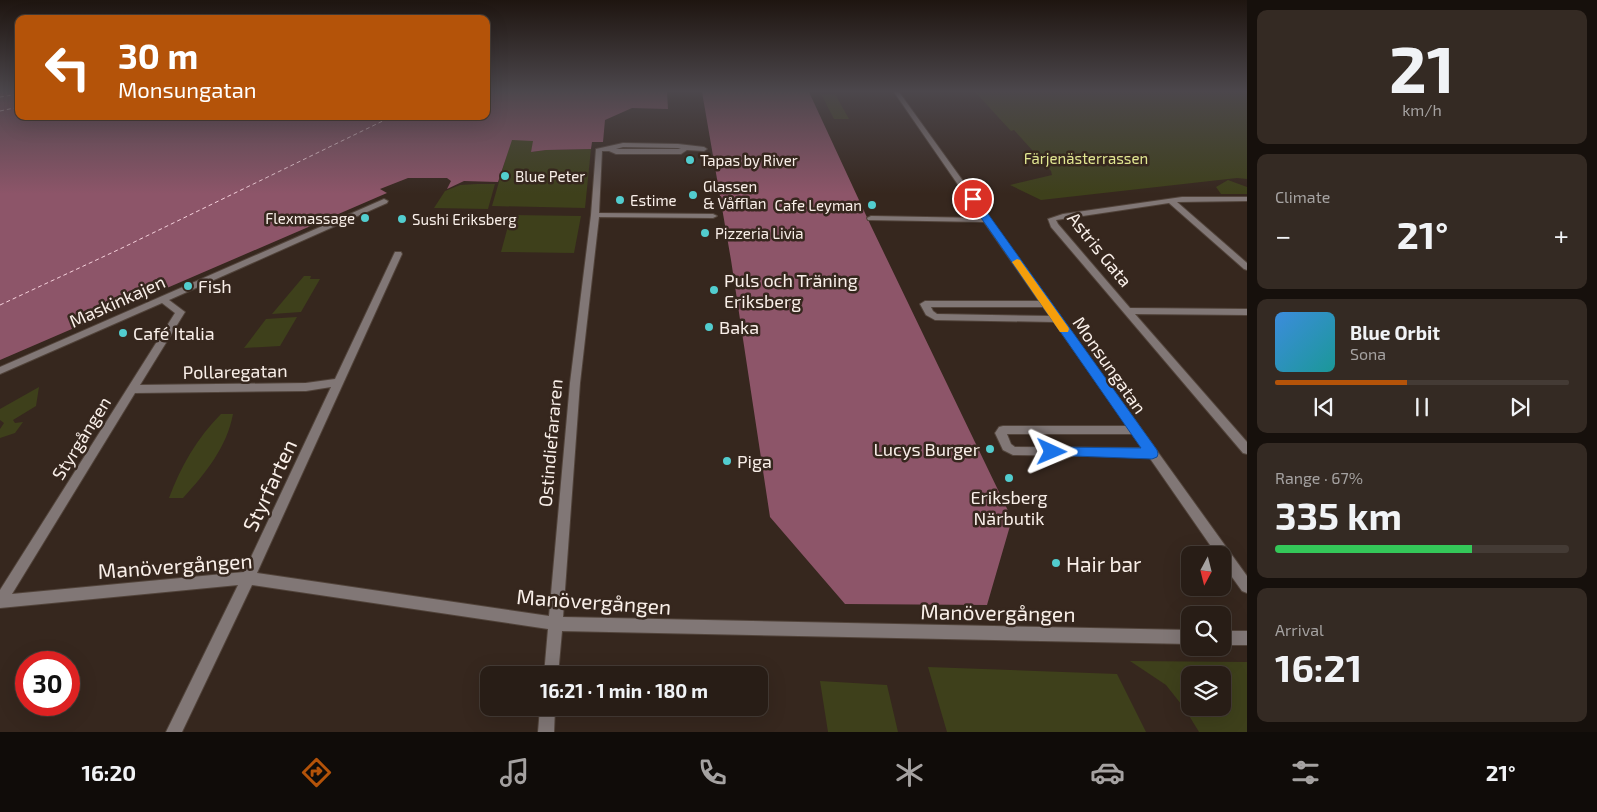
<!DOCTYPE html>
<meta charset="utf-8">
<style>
body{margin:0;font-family:"Exo 2",sans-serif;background:#342a23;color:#f1f3f6;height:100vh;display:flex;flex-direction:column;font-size:19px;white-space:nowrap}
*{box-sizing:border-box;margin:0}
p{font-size:16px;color:#a5a2a1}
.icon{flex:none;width:28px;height:28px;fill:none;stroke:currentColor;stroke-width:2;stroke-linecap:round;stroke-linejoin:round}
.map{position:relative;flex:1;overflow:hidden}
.panel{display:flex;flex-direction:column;gap:10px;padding:10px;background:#16100c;width:350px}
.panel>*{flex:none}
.banner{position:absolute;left:15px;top:15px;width:475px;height:105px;border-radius:10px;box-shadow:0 5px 20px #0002,0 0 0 1px #443b35;background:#b45309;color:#fff;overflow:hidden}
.needle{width:32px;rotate:187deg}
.tools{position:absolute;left:1181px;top:546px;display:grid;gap:10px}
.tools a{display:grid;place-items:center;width:50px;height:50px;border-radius:10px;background:#281d16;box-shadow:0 5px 20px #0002,0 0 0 1px #443b35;font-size:25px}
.speed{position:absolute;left:15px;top:651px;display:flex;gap:10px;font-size:25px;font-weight:700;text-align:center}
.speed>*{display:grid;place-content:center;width:65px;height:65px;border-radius:50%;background:#281d16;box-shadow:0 5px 20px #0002,0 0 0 1px #443b35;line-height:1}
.speed .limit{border:8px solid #d22;background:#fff;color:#111}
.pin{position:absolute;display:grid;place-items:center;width:42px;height:42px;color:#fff;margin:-21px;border:2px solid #fff;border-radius:50%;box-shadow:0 1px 5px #0007}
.me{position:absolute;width:55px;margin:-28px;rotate:91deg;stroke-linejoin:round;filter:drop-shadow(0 0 4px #0008)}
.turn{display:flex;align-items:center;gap:18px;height:105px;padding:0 20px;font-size:22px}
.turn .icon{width:65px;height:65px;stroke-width:2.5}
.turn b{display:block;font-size:35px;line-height:42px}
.big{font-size:38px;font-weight:700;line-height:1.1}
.panel .widget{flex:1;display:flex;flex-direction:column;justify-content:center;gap:8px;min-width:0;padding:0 18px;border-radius:10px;background:#342a23}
.panel .dial{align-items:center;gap:0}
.dial b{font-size:65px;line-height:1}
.song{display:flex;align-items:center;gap:15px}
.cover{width:60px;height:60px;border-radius:8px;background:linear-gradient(135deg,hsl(210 70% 55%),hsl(180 70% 35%))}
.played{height:5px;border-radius:2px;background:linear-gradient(90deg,#b45309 45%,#443b35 45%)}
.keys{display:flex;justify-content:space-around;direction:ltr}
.heat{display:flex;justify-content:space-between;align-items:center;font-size:28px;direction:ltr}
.charge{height:8px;border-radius:4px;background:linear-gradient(90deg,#34c759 67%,#443b35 0)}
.trip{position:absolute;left:480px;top:666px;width:288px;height:50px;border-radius:10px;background:#281d16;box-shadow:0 5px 20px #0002,0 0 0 1px #443b35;font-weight:700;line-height:50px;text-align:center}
.dock{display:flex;height:80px;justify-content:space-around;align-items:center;background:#100c09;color:#a5a2a1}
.dock .icon{width:35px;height:35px}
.dock .active{color:#b45309}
.dock b{font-size:22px;color:#f1f3f6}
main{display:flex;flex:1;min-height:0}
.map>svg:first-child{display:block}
.green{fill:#3e401b;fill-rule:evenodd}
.water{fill:#8d5569}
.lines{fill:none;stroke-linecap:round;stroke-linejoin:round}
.ferry{stroke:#f5d1dc;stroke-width:1;stroke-dasharray:4 3;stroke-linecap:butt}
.street-casing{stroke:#51433a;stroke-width:2}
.street{fill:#817776;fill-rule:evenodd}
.route{fill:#1a73e8;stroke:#114b97}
.slow{fill:#f59e0b}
.poi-dot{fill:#52cdcf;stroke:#36271e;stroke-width:2}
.labels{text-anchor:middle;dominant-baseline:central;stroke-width:5;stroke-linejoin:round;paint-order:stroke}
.far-park-label{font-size:15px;fill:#e2e792;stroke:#36271e}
.far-poi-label{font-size:15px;fill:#f9efe9;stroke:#36271e;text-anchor:start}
.street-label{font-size:18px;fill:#f9efe9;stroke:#36271e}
.poi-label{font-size:18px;fill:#f9efe9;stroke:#36271e;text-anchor:start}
.near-street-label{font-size:21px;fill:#f9efe9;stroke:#36271e}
.near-poi-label{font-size:21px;fill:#f9efe9;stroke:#36271e;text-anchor:start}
</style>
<main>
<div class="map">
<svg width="1247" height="732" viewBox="0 0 1247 732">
<rect width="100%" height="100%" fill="#36271e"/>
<path class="green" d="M 975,92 L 1247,92 L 1247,179 L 1237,178 L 1041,200 L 1010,185 L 1052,175 L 1051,171 L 1014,130 L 1011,131 Z
M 821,94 L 835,94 L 849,119 L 834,119 Z
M 511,140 L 534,140 L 531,152 L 546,150 L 591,149 L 585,208 L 492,206 Z
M 1228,180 L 1247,187 L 1247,194 L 1221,194 L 1216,187 Z
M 477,184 L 495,184 L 488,209 L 434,208 L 445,191 L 460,185 Z
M 511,215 L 581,216 L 574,253 L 501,252 Z
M 304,276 L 311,276 L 310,279 L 320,279 L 301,312 L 272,314 Z
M 297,317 L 280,346 L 244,348 L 266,319 Z
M 39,387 L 36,406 L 13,420 L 15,423 L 23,422 L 15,433 L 0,438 L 0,429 L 4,423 L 0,420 L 0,409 Z
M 221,414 L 233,414 C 227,447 205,474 183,498 L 169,498 C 181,466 197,438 221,414 Z
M 1130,661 L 1247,662 L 1247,732 L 1199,732 L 1185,709 L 1166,685 ZM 1190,675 L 1222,675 L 1222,708 L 1190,708 Z
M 928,667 L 1117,674 L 1146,732 L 947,732 Z
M 820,681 L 887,685 L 898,732 L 828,732 Z"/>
<path class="water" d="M 0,92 L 19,92 L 19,116 L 486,116 L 486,92 L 667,92 L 668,109 L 632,108 L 605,120 L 603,142 L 592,142 L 591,149 L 546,150 L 531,152 L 533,141 L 512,140 L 498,182 L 464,181 L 447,189 L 451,181 L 447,178 L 408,178 L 380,189 L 387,193 L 0,360 Z
M 702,92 L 809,92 L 871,226 L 1012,519 L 987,605 L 845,604 L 770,517 L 731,260 Z"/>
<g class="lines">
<path class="ferry" d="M 0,97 L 19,94
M 0,111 L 19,107
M 0,305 L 122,248 L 393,116"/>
<defs>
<path id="street" d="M 894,92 L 899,92 L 1247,576 L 1247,593 L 1242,591 L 1222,563 L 1222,555 L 1217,555 L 1149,457 L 1013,455 L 1003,450 L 995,433 L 999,427 L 1003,426 L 1127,426 L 1054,322 L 935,320 L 926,315 L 920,304 L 925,301 L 1039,301 L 984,222 L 868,220 L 867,218 L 871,216 L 981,218 ZM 931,307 L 1043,307 L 1050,316 L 937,314 L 933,311 ZM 1007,434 L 1132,434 L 1142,448 L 1015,447 L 1011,444 Z
M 623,143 L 678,144 L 704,147 L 707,149 L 704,151 L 687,150 L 681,154 L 616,154 L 609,151 L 602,151 L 599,213 L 713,214 L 717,216 L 713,218 L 599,217 L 580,383 L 563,617 L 1190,630 L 1190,644 L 562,631 L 558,675 L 544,675 L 548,629 L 252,585 L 182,732 L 166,732 L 238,585 L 0,608 L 0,590 L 175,313 L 162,303 L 0,374 L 0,367 L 384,199 L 388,201 L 387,203 L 169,300 L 185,312 L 140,385 L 306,383 L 335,379 L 394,254 L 395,252 L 401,252 L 402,254 L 257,573 L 549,616 L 570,383 L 591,215 L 596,149 ZM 623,147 L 678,148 L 681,149 L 616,149 ZM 331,387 L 244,572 L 12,594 L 135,393 L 306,391 Z
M 1182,197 L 1247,197 L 1247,201 L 1177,202 L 1247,263 L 1247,270 L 1244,269 L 1169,203 L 1056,220 L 1058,224 L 1130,308 L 1247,309 L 1247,315 L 1135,314 L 1247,442 L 1247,454 L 1243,453 L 1051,227 L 1048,219 L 1063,214 Z
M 1222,631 L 1247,631 L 1247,645 L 1222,645 Z
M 540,708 L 555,708 L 554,732 L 538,732 Z"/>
</defs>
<use href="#street" class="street-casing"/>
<use href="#street" class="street"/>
</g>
<linearGradient id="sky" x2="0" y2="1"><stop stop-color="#1e1510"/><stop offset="0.47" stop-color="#4c474c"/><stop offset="1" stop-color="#4c474c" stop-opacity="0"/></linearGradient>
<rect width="1247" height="194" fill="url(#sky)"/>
<path class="route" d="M 970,197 L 976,197 L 1157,450 L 1158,454 L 1157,457 L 1152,459 L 1048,455 L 1046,452 L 1048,448 L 1052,447 L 1141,448 L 968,199 Z"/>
<path class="slow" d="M 1017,259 L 1020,260 L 1068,327 L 1069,329 L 1068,332 L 1060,332 L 1012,262 Z"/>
<g class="poi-dot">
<circle cx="690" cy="160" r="5"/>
<circle cx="505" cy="176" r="5"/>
<circle cx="693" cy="195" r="5"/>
<circle cx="620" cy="200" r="5"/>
<circle cx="872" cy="205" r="5"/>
<circle cx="365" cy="218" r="5"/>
<circle cx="402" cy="219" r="5"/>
<circle cx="705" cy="233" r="5"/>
<circle cx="188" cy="286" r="5"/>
<circle cx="714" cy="290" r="5"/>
<circle cx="709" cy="327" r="5"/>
<circle cx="123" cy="333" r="5"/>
<circle cx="990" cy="449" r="5"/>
<circle cx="727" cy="461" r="5"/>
<circle cx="1009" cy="478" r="5"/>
<circle cx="1056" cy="563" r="5"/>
</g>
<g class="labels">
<g class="far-park-label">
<text x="1086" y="158">Färjenästerrassen</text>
</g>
<g class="far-poi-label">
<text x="700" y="160">Tapas by River</text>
<text x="515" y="176">Blue Peter</text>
<text x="703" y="186">Glassen<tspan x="703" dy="17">&amp; Våfflan</tspan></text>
<text x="630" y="200">Estime</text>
<text x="862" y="205" text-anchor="end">Cafe Leyman</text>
<text x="355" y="218" text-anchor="end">Flexmassage</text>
<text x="412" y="219">Sushi Eriksberg</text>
<text x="715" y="233">Pizzeria Livia</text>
</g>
<g class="street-label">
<text transform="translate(1100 249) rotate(51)">Astris Gata</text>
<text transform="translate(117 301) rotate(-24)">Maskinkajen</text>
<text transform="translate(1110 365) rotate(55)">Monsungatan</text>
<text transform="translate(235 371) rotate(-1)">Pollaregatan</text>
<text transform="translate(81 438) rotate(-58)">Styrgången</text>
<text transform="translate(550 443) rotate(-85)">Ostindiefararen</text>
</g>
<g class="poi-label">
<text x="724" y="280">Puls och Träning<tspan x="724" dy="21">Eriksberg</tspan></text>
<text x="198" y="286">Fish</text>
<text x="719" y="327">Baka</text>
<text x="133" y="333">Café Italia</text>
<text x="980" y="449" text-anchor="end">Lucys Burger</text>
<text x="737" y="461">Piga</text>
<text x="1009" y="497" text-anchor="middle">Eriksberg<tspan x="1009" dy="21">Närbutik</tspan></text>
</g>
<g class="near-street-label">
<text transform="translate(269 485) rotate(-65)">Styrfarten</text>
<text transform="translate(175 565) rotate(-4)">Manövergången</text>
<text transform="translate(594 601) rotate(4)">Manövergången</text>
<text transform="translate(998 612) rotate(1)">Manövergången</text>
</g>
<g class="near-poi-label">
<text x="1066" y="563">Hair bar</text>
</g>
</g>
</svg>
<div class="tools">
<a><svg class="needle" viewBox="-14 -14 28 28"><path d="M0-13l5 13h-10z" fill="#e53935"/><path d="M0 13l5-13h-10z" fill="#a5a2a1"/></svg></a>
<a><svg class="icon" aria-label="search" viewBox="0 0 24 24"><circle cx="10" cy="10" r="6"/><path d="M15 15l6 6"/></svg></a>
<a><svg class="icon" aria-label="layers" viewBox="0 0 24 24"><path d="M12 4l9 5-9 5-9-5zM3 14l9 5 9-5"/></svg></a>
</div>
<div class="speed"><div class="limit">30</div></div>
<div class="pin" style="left:973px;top:199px;background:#d93025"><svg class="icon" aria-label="arrive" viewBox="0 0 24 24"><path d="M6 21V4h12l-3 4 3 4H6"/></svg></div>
<svg class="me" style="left:1052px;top:452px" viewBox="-20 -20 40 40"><path d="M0-17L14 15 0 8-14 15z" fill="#1a73e8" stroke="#fff" stroke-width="4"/></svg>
<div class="trip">16:21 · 1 min · 180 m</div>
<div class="banner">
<div class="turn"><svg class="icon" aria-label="left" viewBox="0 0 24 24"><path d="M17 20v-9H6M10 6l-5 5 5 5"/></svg><div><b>30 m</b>Monsungatan</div></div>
</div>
</div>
<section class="panel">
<div class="widget dial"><b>21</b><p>km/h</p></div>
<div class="widget"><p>Climate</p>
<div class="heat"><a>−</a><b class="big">21°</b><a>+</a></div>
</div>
<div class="widget">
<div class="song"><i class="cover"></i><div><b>Blue Orbit</b><p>Sona</p></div></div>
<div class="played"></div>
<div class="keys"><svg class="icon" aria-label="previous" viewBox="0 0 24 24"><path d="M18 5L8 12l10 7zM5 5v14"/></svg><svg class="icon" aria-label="pause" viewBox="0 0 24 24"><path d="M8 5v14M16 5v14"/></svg><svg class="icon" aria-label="next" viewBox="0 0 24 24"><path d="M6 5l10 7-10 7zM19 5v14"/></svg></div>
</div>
<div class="widget"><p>Range · 67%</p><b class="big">335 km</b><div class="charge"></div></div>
<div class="widget"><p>Arrival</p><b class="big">16:21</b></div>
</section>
</main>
<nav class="dock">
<b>16:20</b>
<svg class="icon active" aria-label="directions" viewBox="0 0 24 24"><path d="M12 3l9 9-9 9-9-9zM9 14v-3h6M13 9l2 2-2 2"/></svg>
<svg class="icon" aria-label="music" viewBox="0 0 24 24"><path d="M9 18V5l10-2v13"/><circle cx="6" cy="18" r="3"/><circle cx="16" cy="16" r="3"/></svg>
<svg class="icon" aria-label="phone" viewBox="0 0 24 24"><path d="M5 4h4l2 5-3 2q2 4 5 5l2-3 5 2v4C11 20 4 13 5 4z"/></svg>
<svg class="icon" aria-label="climate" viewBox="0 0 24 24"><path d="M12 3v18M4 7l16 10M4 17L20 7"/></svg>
<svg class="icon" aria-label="car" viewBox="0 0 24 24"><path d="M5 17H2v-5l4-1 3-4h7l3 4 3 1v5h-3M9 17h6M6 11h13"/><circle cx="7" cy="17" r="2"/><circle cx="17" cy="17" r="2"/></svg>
<svg class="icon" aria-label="filters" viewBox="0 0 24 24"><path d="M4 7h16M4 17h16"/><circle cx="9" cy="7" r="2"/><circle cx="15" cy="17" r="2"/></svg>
<b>21°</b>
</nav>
